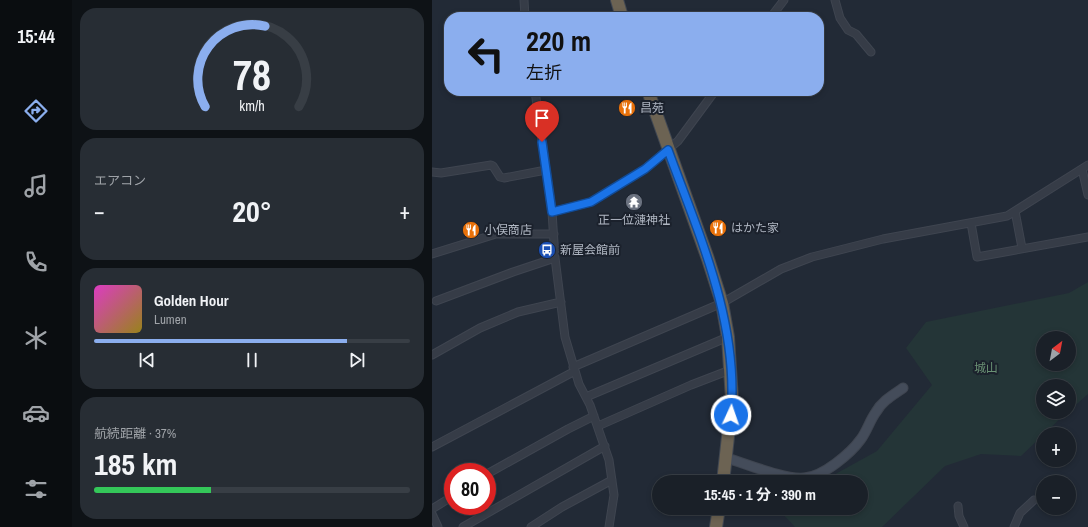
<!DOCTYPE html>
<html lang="ja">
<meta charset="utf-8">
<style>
body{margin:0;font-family:"Archivo Narrow","Noto Sans JP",sans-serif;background:#272d34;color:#f1f3f6;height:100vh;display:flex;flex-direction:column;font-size:15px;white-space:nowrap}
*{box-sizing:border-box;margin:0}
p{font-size:13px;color:#9fa3a8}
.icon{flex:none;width:22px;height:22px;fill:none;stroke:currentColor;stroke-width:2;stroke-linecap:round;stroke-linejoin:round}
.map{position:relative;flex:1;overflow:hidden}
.drawer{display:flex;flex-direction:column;gap:8px;padding:8px;background:#0e1216;width:360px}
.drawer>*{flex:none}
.hud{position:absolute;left:12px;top:12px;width:380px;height:84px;border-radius:16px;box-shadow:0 2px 6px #0003,0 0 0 1px #383e45;background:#8baeee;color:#111;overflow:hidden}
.needle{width:26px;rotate:32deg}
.fabs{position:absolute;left:604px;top:331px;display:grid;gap:8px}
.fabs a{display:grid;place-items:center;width:40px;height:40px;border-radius:50%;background:#1a2028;box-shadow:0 2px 6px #0003,0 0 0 1px #383e45;font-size:20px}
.speed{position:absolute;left:12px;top:463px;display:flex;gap:8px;font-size:20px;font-weight:700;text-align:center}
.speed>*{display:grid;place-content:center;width:52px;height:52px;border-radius:50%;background:#1a2028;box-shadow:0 2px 6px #0003,0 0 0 1px #383e45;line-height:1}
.speed .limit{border:6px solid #d22;background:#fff;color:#111}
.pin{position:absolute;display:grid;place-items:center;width:34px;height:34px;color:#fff;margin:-41px -17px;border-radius:50% 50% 50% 0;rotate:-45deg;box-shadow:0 0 4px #0007}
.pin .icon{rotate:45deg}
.me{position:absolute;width:44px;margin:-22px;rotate:3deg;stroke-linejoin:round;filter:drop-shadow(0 0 3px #0008)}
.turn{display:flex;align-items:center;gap:14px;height:84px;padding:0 16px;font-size:18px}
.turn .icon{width:52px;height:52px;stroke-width:2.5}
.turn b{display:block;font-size:28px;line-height:34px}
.big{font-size:30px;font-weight:700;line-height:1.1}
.drawer .card{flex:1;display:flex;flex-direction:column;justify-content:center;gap:6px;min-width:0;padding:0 14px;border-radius:16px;background:#272d34}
.drawer .dial{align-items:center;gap:0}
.dial svg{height:104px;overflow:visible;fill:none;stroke:#383e45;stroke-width:7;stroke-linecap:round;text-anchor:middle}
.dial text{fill:#f1f3f6;stroke:none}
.song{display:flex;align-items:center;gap:12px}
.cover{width:48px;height:48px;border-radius:6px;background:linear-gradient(135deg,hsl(310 70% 55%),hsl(50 70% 35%))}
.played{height:4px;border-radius:2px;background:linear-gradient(90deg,#8baeee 80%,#383e45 80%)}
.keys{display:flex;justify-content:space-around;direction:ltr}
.heat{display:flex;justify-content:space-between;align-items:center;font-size:22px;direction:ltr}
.charge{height:6px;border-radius:3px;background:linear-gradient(90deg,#34c759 37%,#383e45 0)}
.trip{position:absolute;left:220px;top:475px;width:216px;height:40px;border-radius:20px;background:#1a2028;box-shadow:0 2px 6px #0003,0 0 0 1px #383e45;font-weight:700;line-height:40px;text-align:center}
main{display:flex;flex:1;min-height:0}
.dock{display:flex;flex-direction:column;width:72px;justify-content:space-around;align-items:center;background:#0a0d10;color:#9fa3a8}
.dock .icon{width:28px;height:28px}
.dock .current{color:#8baeee}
.dock b{font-size:18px;color:#f1f3f6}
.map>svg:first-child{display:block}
.green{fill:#243537;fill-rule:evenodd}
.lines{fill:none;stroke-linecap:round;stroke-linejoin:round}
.street-casing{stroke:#3f4550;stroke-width:9}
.secondary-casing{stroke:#3f4550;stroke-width:11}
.highway-casing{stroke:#404752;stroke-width:14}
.street{stroke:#363c47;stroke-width:7}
.secondary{stroke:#444c5a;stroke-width:9}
.highway{stroke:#6c6353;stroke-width:12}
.route-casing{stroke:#114b97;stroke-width:10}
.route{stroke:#1a73e8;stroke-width:7}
.labels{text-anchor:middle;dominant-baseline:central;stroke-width:4;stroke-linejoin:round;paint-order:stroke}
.poi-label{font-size:12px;fill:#b0b7c3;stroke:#1b212c;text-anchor:start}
.park-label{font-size:12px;fill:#6a9274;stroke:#1b212c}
</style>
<main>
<nav class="dock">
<b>15:44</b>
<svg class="icon current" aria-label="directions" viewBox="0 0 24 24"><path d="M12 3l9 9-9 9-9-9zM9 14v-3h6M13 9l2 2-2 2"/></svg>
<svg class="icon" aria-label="music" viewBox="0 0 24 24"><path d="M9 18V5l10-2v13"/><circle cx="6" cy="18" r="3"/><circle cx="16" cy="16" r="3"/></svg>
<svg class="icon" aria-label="phone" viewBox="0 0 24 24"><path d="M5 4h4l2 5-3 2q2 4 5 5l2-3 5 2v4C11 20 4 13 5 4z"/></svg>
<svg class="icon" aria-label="climate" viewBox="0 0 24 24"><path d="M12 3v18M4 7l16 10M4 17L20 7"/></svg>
<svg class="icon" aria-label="car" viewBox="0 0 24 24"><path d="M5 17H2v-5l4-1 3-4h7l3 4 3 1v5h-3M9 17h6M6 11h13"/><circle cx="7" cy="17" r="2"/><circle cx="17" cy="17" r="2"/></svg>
<svg class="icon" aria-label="filters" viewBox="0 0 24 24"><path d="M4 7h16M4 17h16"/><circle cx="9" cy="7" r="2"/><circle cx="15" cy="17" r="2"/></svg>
</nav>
<section class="drawer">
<div class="card dial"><svg viewBox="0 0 100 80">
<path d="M14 69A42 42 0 1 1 86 69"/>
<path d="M14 69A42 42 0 0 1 60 7" stroke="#8baeee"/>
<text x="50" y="56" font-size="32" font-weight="700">78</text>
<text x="50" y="72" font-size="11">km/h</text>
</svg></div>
<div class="card"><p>エアコン</p>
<div class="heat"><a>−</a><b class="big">20°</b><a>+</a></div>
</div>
<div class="card">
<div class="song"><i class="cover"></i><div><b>Golden Hour</b><p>Lumen</p></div></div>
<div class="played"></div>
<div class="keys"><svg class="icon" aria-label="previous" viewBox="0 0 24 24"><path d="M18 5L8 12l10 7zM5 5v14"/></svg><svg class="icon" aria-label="pause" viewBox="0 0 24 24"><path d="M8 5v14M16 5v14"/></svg><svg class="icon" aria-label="next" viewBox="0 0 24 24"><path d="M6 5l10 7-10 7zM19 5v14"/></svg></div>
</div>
<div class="card"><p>航続距離 · 37%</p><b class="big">185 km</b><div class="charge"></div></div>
</section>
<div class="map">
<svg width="656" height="527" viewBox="0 0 656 527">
<rect width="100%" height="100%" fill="#222a36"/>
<path class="green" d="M 656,282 L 656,394 L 637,411 L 637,386 L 611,386 L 611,412 L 635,412 L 589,456 L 549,454 L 513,466 L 450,527 L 363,527 L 345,508 L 429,508 L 429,482 L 389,482 L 445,451 L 500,385 L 474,348 L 494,322 L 637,293 ZM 611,338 L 637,338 L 637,364 L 611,364 Z"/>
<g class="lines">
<defs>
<path id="street" d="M 92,0 L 93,17
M 403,0 L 408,18 L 416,30 L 424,34 L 439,52
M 339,17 L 352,0
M 103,91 L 120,212 L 123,258 L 133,337 L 147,384 L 158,405 L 177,460 L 182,495 L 177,527
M 650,169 L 656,195
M 0,172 L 9,173 L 59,165 L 61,166 L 68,177 L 72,178 L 114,170
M 583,211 L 590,248
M 120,212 L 159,202 L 213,169 L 246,141 L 283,91
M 539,223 L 545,257 L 656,237
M 0,254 L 64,234 L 122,234
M 4,301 L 81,272 L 123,258
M 0,355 L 48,328 L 86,312 L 129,302
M 141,367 L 290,303 L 349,269 L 380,257 L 451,239 L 575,216 L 656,165
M 154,397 L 296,337
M 166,426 L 259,385 L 298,370
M 0,447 L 143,371
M 55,474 L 136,429 L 162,416
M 526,506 L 527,516 L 532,527
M 0,509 L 21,496
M 0,514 L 6,527
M 31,527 L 173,446
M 99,527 L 130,507 L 180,480
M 582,527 L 588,513 L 602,500"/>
<path id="secondary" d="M 295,458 C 315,464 353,480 372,478 C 391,477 419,453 429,439 C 435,431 438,420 444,412 C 450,401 461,395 471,388"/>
<path id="highway" d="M 185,0 L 190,17
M 216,91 L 276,259 L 290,303 L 296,337 L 300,400 L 291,482
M 284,527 L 287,508"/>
</defs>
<use href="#street" class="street-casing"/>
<use href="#secondary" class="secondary-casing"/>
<use href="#highway" class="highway-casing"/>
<use href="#street" class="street"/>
<use href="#secondary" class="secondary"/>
<use href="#highway" class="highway"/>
</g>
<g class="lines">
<defs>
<path id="route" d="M 110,142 L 120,212 L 159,202 L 213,169 L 236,150 C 267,235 307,322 299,415"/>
</defs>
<use href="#route" class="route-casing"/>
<use href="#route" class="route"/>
</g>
<defs>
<symbol id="restaurant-disc" viewBox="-11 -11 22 22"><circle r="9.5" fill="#e8710a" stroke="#1b212c"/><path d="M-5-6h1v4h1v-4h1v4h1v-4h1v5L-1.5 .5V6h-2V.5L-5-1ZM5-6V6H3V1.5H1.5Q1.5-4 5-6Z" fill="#fff"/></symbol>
<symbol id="temple-disc" viewBox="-11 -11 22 22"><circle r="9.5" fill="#6b7280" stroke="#1b212c"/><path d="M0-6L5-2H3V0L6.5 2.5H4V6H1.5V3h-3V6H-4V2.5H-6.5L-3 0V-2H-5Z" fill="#fff"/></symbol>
<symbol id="bus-disc" viewBox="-11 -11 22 22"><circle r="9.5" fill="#1a4fb4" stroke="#1b212c"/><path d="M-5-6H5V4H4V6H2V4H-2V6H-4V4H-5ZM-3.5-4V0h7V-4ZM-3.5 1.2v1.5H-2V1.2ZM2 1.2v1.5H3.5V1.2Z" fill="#fff"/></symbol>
</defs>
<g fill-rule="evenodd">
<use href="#restaurant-disc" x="185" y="98" width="20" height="20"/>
<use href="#temple-disc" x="192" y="192" width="20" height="20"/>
<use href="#restaurant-disc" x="276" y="218" width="20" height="20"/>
<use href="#restaurant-disc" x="29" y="220" width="20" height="20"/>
<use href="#bus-disc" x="105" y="240" width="20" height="20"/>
</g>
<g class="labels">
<g class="poi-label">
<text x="208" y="108">昌苑</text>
<text x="202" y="220" text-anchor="middle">正一位漣神社</text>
<text x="299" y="228">はかた家</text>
<text x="52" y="230">小俣商店</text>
<text x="128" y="250">新屋会館前</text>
</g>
<g class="park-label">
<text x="554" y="368">城山</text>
</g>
</g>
</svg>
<div class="fabs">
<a><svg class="needle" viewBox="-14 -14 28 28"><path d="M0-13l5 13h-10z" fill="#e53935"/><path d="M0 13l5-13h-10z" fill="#9fa3a8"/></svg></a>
<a><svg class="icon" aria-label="layers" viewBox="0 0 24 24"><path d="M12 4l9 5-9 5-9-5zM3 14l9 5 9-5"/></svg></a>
<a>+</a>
<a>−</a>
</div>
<div class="speed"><div class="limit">80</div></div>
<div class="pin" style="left:110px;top:142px;background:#d93025"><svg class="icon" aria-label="arrive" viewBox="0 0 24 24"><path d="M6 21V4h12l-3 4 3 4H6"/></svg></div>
<svg class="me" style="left:299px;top:415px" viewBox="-20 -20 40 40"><circle r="17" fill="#1a73e8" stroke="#fff" stroke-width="3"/><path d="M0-11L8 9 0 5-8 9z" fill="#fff"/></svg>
<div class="trip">15:45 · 1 分 · 390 m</div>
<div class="hud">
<div class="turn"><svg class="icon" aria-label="left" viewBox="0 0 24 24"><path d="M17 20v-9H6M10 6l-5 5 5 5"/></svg><div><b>220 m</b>左折</div></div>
</div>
</div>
</main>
